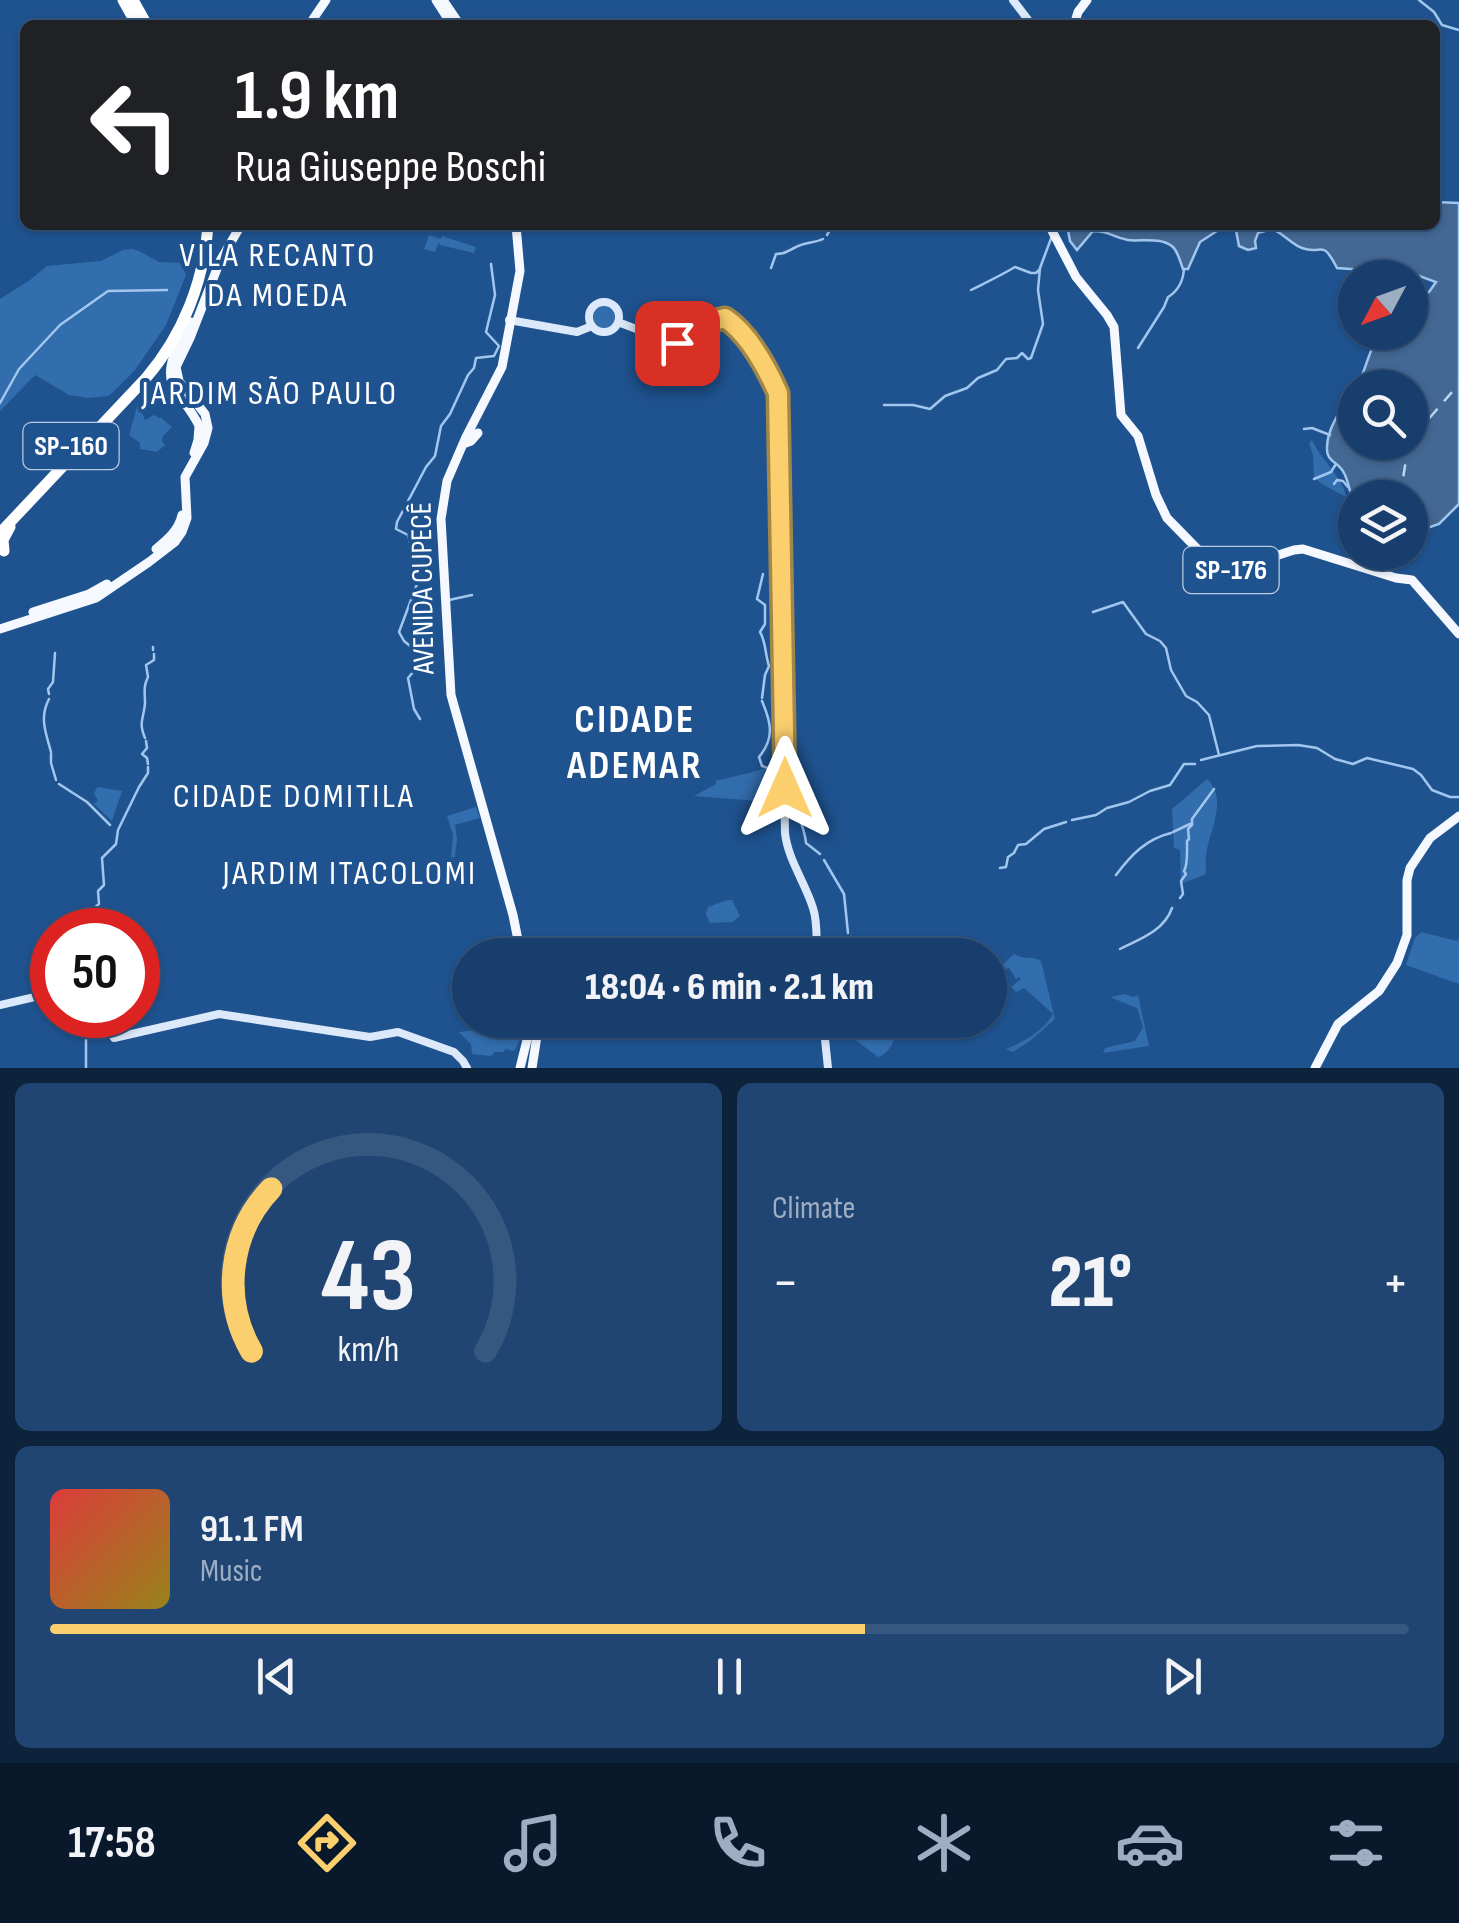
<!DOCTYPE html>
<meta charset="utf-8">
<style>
body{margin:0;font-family:"Sofia Sans Condensed",sans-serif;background:#204572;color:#f1f3f6;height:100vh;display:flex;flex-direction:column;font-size:38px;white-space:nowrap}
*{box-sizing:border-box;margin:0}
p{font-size:32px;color:#9eaec2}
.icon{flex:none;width:55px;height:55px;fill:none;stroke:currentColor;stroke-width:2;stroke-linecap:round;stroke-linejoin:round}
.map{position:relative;height:1068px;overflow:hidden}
.drawer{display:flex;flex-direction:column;gap:15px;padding:15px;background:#0d223b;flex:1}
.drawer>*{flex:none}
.top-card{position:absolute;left:20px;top:20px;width:1420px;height:210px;border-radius:15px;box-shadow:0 2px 8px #0004,0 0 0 2px #36577f;background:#202124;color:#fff;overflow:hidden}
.needle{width:65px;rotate:229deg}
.buttons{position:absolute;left:1338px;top:260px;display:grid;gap:20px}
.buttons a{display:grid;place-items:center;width:90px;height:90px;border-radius:50%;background:#173e6c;box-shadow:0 2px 8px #0004,0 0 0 2px #36577f;font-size:50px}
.speed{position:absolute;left:30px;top:908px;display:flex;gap:20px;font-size:50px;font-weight:700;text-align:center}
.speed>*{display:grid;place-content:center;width:130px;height:130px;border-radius:50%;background:#173e6c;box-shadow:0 2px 8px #0004,0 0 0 2px #36577f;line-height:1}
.speed .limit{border:15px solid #d22;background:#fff;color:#111}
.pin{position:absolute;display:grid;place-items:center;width:85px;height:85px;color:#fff;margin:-42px;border-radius:20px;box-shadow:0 5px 15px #0006}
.me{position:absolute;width:110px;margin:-55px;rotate:0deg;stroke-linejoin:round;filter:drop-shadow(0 0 8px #0008)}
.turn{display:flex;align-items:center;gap:35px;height:210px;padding:0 50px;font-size:45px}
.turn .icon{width:130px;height:130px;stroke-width:2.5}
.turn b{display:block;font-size:70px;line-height:85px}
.big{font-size:75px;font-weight:800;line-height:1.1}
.drawer .card{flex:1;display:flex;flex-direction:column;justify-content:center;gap:15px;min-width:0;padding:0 35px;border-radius:15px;background:#204572}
.drawer .dial{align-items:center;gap:0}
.dial svg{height:260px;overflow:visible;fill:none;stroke:#36577f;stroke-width:7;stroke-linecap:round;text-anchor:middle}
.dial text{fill:#f1f3f6;stroke:none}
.song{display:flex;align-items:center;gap:30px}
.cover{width:120px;height:120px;border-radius:15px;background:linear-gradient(135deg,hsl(0 70% 55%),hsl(50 70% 35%))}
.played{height:10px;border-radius:5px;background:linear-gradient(90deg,#fbcf6e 60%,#36577f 60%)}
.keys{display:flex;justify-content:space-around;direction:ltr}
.heat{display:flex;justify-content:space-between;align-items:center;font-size:55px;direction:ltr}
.drawer .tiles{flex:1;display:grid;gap:15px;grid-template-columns:1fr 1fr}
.card:last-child{grid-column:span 2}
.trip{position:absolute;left:452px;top:938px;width:555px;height:100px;border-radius:50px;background:#173e6c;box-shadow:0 2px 8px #0004,0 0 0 2px #36577f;font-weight:800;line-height:100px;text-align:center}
.menu{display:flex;height:160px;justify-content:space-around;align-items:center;background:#09192b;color:#9eaec2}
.menu .icon{width:70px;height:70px}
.menu .current{color:#fbcf6e}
.menu b{font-size:45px;color:#f1f3f6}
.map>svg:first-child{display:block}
.green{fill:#326dad}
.water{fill:#436894;stroke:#a2c7ef;stroke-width:2.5;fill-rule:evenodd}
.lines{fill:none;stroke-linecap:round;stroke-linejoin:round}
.stream{stroke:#a2c7ef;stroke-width:2.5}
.ferry{stroke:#bbd6f4;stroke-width:2.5;stroke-dasharray:12 10;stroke-linecap:butt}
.secondary{stroke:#dbe9fa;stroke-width:8}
.primary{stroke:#f5f9ff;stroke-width:9}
.motorway{stroke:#fff;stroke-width:11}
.route-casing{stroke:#a38748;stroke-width:25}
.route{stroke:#fbcf6e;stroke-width:18}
.labels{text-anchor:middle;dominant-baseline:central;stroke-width:8;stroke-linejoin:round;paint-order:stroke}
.shield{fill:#1f5390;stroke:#bccbde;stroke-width:2.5}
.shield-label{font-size:28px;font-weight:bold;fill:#fff}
.street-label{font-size:30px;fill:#fff;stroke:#1f5390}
.quarter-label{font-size:35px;letter-spacing:2.5px;fill:#fff;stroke:#1f5390}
.district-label{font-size:40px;font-weight:bold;letter-spacing:2.5px;fill:#fff;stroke:#1f5390}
</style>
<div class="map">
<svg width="1459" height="1068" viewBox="0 0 1459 1068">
<rect width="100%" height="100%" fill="#1f5390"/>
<path class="green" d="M 429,235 L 441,239 L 442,236 L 476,247 L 474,253 L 440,245 L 439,242 L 435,252 L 424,249 Z
M 132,249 L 139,251 L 159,262 L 181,263 L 186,275 L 166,325 L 135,370 L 109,396 L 88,398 L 69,395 L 35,375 L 0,411 L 0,299 L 30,280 L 47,266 L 101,261 L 123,250 Z
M593 317a11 11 0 1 1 22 0a11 11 0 1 1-22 0Z
M 138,404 L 145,420 L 154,415 L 159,418 L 160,417 L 172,427 L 163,436 L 162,441 L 165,445 L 157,452 L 140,449 L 140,443 L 129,435 Z
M 1312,440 C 1321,460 1343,477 1346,497 L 1322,484 L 1314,477 L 1313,455 L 1309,443 Z
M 767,767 L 776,770 L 783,776 L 783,791 L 769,791 L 771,802 L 694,796 L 716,784 L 715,781 C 725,779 760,771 767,767 Z
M 1207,779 C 1227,798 1212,826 1207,849 C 1205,857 1206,866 1206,874 L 1181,884 L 1180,850 L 1174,848 L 1172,809 Z
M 97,787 L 122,791 L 112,821 L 94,804 L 98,800 L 94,794 Z
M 476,807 L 480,818 L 455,825 L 457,839 L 455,857 L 451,857 L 453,835 L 447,816 Z
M 728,900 L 732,900 L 740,916 L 732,922 L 710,923 L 706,914 L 708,907 Z
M 1421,932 L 1457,941 L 1459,938 L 1459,984 L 1406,965 L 1415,938 Z
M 1014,954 C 1023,960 1033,955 1041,961 L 1055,1019 L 1030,1041 L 1013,1052 L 1006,1049 C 1024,1042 1043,1031 1053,1014 L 1024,988 L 1016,992 L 1011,987 L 1021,979 L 1019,977 L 1016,979 L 1009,968 L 1002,970 L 1001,966 Z
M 1125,994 L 1133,997 L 1138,995 L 1149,1046 L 1103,1053 L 1105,1048 L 1135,1041 L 1143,1027 L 1137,1008 L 1110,997 Z
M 482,1020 L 526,1020 L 524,1041 L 520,1040 L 514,1051 L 505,1049 L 504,1052 L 495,1052 L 491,1056 L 472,1054 L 471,1044 L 459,1032 L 477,1030 L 475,1022 Z
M 845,1020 L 899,1020 C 895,1034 894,1052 878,1057 L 846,1033 Z"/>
<path class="water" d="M 1435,202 L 1459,203 L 1459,504 L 1439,524 L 1410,534 L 1410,498 L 1355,498 L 1355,503 C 1349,493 1349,482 1344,473 C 1339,462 1326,462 1327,448 C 1327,424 1347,403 1358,384 C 1367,367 1369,349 1380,333 L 1410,332 L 1410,303 L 1429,292 L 1436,282 L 1384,263 L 1364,270 L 1337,268 C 1321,237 1323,256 1302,248 C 1291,244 1283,233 1272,229 L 1258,233 L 1255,241 L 1256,248 L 1248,250 L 1239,246 L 1235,225 L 1435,225 ZM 1355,388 L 1410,388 L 1410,442 L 1355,442 Z
M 1059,225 L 1226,225 L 1200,242 L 1188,269 L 1183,269 C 1180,261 1178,252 1173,247 C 1161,236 1139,242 1128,240 C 1112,237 1110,231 1093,231 L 1077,250 L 1070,241 L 1068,230 L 1061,229 Z"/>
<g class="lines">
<path class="stream" d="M 1419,0 L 1434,12 L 1442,25 L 1459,30
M 827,235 L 830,230 L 840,225
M 771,268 L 776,254 C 786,254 787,251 796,247 C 804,242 815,243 823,239
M 971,290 C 987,282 1000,276 1015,267 L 1031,273 L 1036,273 L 1040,269
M 1138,348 L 1164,307 L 1168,297 C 1178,291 1183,282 1184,269
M 0,403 L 19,369 L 60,325 L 108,291 L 167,290
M 884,405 L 913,405 L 930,409 L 945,396 L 967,388 L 978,378 L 997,370 L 1006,359 L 1017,358 L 1022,353 L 1028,359 L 1031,358 L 1043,324 L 1038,290 L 1040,268 L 1052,236
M 1304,429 L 1312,428 L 1330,435
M 1314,479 L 1331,472 L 1336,464
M 1334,484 L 1337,480 L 1343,481 L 1348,487
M 411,546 L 408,535 L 396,529 L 397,522 L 426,467 L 435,456 L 441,426 L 450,414 L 468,375 L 474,368 L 476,358 L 494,356 L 499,346 L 486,332 L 495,295 L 491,264
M 414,548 L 424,555 L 426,560 L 399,632 L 404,641 L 425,658 L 408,678 L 414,709 L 420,719
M 449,600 L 472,595
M 1093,612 L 1123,602 L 1146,634 L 1160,641 L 1166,648 L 1171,670 L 1186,696 L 1197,702 L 1209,715 L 1219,755
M 153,650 L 153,647
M 49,694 L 48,689 L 53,682 L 55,653
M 762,698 L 765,675 L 769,666 C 765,654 766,642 760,632 L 765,624 L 765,605 L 757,599 L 763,574
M 49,699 C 39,718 46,733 51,752
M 762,701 C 771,722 775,738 759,757 L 762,766 L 779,772 L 780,777
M 145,738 C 138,721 144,719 145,703 C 145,692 143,687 148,677 L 146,665 L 154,660 L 154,654
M 146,741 L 147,748 L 142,754 L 147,758 L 148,764
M 51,754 L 51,763 L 56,780
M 1201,760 L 1257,746 L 1298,745 L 1317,748 L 1335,759 L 1353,764 L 1367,758 L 1413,769 L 1421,775 L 1432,790 L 1450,797 L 1459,797
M 59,784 L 87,802 L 110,825
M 788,789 C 794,803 805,829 806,843 L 820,854
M 1072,820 L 1096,815 L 1107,808 L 1129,802 L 1150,791 L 1170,785 L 1184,764 L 1195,764
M 1173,832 L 1190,824
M 824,860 L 844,894 L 848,933
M 1000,868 L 1006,867 L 1008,857 L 1014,853 L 1018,845 L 1026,844 L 1044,829 L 1066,822
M 1116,875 C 1131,855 1146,839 1171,833
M 1180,898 L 1183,894 L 1181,881 L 1186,874 L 1184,871 C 1188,865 1187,850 1187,841 L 1189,839 L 1188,829 L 1192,825 L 1192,819 L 1214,789
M 90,930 L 89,912 L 99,904 L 98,891 L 104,885 L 102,858 L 116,844 L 118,830 L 139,787 L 148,773 L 148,767
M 1120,949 C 1140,939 1164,931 1172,908
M 850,955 L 854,947 L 851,937
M 86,1068 L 86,1033 L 94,1015"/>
<path class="ferry" d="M 1400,498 L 1407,453 L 1413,437 L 1459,384"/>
<path class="secondary" d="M 1013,0 L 1032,25
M589 317a15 15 0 1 1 30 0a15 15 0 1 1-30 0Z
M 509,320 L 577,332 L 592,326
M 618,322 L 675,344 L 723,317 L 737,326 L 748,340
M 745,337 L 774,384 L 778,397 L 785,833 C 788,860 805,882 813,908 C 818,923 816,939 817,955
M 0,1005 L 52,993
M 112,1015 L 110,1030 L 114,1038 L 219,1014 L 370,1037 L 398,1032 L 454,1052 L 463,1061 L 467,1068
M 823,1020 L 828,1068"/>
<path class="primary" d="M 436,0 L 452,25
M 443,0 L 460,25
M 309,25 L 326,0
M 1074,25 L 1078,12 L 1087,0
M 516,225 L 520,271 L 502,367 L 466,437 L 447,481 L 441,519 L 451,695 L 513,915 L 521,955
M 1049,225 L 1076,277 L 1107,315 L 1114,327 L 1121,415 L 1138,436 L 1156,495 L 1167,518 L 1213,565 L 1222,569 L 1242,567 L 1294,550 L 1303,549 L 1396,578 L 1412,580 L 1459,634
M 191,322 C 180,344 160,369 177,393 C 186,405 194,414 200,428
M 463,444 L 471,441 L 478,433
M 194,453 L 198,440 L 199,426
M 156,549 C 167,540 179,530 182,515
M 33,612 L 89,594 L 107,584
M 0,629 L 96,598 L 149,562 L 175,542 L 182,532 L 187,518 L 185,477 L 204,443 L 208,428 L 205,414 L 179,381 L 176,367 L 190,338 L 220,261 L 241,225
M 520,1068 L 527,1040 L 528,1020
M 532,1068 L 537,1036 L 535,1020
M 1315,1068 L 1338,1024 L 1379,991 L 1397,963 L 1407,935 L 1407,880 L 1410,868 L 1430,838 L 1459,816"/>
<path class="motorway" d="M 123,0 L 137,25
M 133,0 L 147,25
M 0,533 L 146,378 C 183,335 204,281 208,225
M 4,551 L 3,540 L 10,527"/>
</g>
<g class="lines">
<defs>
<path id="route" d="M 677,343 L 717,320 L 725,318 C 749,334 766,366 778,393 L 785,788"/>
</defs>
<use href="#route" class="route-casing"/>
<use href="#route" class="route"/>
</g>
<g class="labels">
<g class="shield">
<rect x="23.5" y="423" width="95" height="46" rx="8"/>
<rect x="1183.5" y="547" width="95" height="46" rx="8"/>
</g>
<g class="shield-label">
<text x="71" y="446">SP-160</text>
<text x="1231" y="570">SP-176</text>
</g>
<g class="street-label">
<text transform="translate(423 588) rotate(-91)">AVENIDA CUPECÊ</text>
</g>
<g class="quarter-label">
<text x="278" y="255">VILA RECANTO<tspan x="278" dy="40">DA MOEDA</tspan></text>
<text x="270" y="393">JARDIM SÃO PAULO</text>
<text x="294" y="796">CIDADE DOMITILA</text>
<text x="350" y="873">JARDIM ITACOLOMI</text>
</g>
<g class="district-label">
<text x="635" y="720">CIDADE<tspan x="635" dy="46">ADEMAR</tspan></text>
</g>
</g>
</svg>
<div class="buttons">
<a><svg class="needle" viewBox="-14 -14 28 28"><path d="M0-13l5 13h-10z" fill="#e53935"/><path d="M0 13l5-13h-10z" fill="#9eaec2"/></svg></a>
<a><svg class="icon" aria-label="search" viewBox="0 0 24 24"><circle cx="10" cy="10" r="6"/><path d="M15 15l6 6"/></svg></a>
<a><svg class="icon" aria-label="layers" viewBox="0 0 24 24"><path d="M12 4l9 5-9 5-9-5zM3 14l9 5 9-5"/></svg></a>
</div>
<div class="speed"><div class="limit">50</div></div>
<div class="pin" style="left:677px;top:343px;background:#d93025"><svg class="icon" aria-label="arrive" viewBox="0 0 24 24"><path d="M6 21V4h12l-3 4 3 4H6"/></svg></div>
<svg class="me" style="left:785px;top:788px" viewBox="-20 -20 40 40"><path d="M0-17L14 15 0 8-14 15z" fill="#fbcf6e" stroke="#fff" stroke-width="4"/></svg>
<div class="trip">18:04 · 6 min · 2.1 km</div>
<div class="top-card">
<div class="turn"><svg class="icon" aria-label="left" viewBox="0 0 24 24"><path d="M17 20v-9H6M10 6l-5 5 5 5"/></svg><div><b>1.9 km</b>Rua Giuseppe Boschi</div></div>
</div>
</div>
<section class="drawer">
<div class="tiles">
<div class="card dial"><svg viewBox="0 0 100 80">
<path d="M14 69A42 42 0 1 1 86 69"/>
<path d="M14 69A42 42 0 0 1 20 19" stroke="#fbcf6e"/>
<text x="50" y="56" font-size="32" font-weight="700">43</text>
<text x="50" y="72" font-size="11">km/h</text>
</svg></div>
<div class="card"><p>Climate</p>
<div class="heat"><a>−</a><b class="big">21°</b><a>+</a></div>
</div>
<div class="card">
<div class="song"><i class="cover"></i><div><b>91.1 FM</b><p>Music</p></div></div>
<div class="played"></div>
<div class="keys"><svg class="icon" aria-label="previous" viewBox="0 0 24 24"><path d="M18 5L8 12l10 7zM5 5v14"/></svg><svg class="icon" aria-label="pause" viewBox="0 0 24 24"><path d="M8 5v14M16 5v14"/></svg><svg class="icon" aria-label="next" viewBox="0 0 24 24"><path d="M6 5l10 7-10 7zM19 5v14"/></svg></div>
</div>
</div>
</section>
<nav class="menu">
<b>17:58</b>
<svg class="icon current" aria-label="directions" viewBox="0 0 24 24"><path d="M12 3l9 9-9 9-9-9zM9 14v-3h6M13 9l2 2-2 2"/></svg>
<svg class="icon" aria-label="music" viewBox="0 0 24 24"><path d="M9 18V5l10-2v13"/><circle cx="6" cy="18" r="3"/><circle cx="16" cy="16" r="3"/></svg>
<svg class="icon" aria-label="phone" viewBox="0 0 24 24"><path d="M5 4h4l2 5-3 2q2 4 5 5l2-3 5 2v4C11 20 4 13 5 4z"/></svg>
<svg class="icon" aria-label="climate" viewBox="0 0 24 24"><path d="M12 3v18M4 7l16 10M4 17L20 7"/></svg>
<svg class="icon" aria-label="car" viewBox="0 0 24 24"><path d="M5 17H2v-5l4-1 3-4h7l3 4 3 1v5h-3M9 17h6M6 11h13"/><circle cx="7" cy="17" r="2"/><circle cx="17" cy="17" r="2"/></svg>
<svg class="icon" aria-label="filters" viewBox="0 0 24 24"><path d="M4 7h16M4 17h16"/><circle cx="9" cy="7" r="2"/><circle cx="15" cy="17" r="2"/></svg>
</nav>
